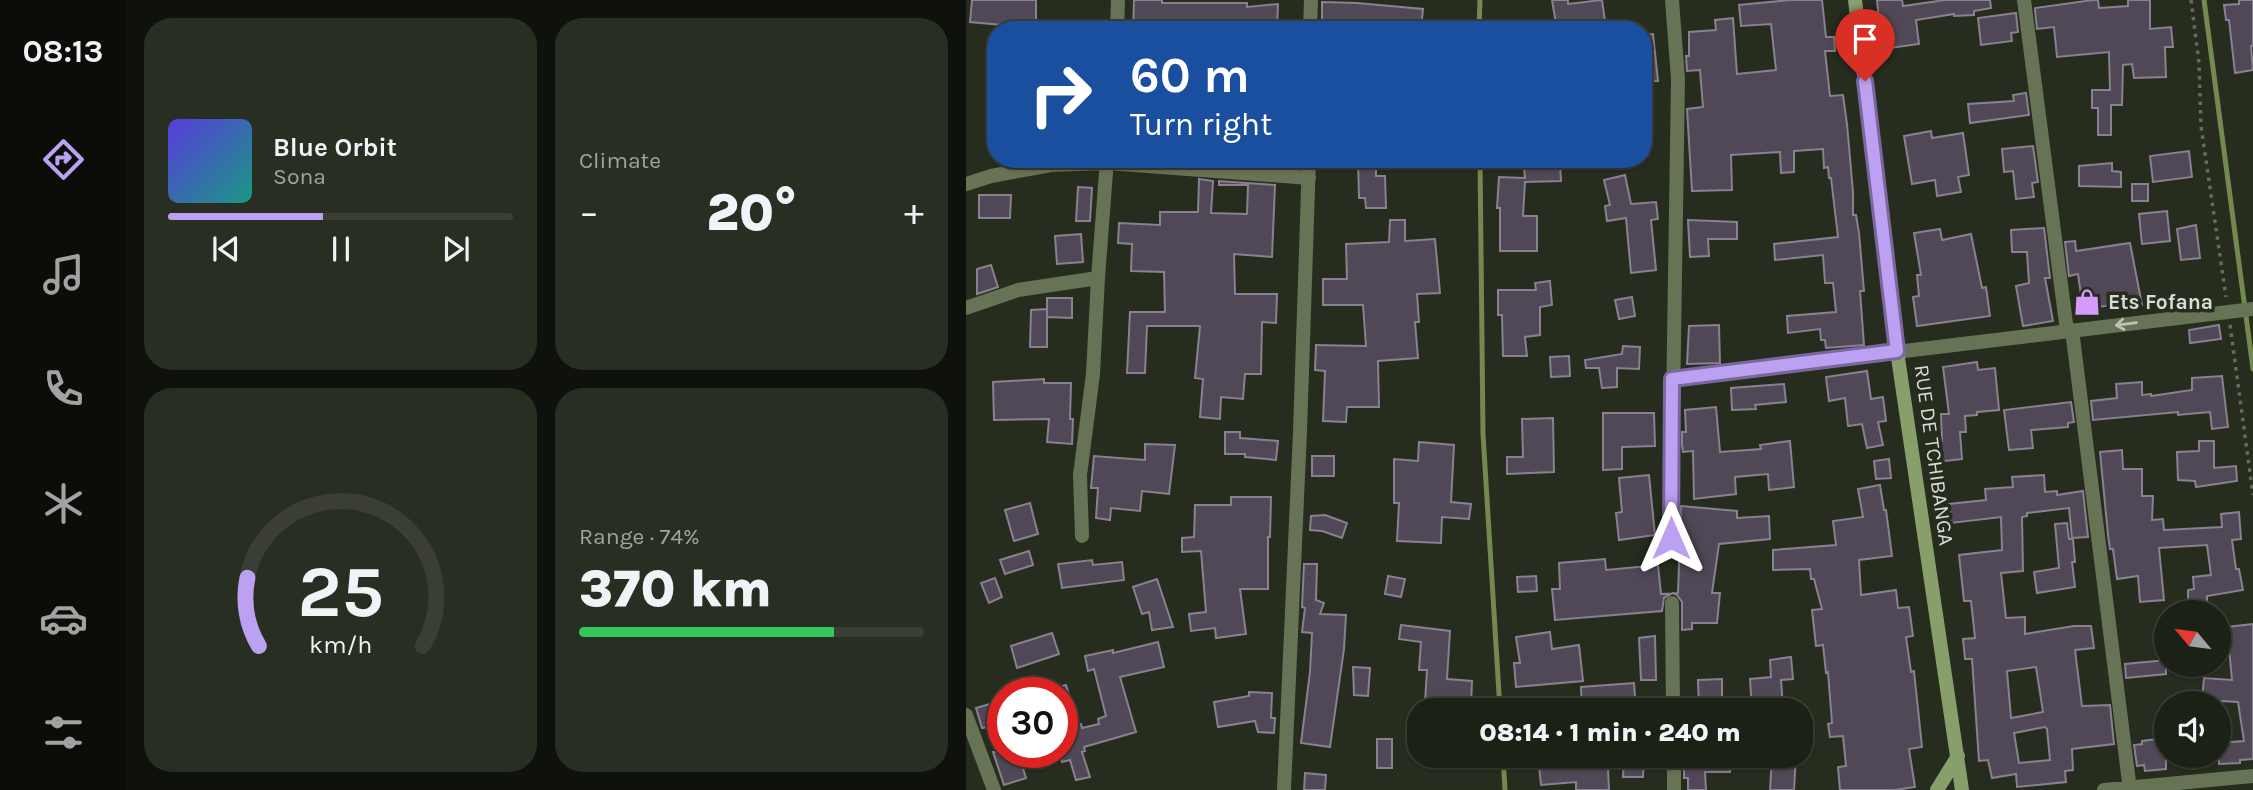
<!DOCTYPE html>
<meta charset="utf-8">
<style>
body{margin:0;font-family:Karla,sans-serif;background:#292e23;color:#f1f3f6;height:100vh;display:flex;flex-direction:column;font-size:26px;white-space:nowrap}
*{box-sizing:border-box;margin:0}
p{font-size:23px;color:#a0a3a1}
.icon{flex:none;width:38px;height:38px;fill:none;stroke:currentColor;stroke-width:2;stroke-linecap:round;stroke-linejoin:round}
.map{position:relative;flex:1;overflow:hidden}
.side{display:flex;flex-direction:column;gap:18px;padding:18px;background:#0f120c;width:840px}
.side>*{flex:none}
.guide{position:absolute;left:21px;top:21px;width:665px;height:147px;border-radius:28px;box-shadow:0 2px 5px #0004,0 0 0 2px #3a3e35;background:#1a4fa0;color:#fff;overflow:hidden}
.needle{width:46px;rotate:299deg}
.controls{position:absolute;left:1188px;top:600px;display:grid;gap:14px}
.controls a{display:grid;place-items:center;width:77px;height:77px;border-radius:50%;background:#1c2116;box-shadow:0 2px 5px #0004,0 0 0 2px #3a3e35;font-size:35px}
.speed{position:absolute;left:21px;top:677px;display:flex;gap:14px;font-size:35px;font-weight:700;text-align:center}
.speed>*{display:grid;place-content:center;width:91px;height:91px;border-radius:50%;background:#1c2116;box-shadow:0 2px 5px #0004,0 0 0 2px #3a3e35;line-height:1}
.speed .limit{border:10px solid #d22;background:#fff;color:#111}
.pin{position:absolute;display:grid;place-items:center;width:60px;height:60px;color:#fff;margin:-72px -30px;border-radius:50% 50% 50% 0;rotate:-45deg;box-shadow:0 0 7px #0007}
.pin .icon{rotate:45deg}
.me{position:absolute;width:77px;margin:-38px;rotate:0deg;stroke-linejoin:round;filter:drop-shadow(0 0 5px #0008)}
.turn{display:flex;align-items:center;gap:24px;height:147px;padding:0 28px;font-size:32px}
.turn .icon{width:91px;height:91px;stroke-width:2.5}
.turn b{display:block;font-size:49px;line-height:60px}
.big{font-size:52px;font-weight:800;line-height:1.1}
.side .tile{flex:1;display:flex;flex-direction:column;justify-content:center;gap:10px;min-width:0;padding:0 24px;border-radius:28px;background:#292e23}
.side .dial{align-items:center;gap:0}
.dial svg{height:182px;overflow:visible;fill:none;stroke:#3a3e35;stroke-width:7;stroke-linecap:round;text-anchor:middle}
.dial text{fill:#f1f3f6;stroke:none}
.song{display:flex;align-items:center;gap:21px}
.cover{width:84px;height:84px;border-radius:10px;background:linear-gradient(135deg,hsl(250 70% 55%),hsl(170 70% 35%))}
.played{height:7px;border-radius:4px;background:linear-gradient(90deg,#bca0f2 45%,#3a3e35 45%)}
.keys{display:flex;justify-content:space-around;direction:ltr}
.heat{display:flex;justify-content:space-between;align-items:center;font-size:38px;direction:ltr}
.charge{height:10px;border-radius:5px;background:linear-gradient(90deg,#34c759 74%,#3a3e35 0)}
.side .tiles{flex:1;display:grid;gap:18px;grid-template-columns:repeat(2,1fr)}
.trip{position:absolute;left:441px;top:698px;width:406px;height:70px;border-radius:28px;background:#1c2116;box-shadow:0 2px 5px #0004,0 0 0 2px #3a3e35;font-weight:800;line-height:70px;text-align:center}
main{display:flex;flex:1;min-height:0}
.menu{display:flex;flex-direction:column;width:126px;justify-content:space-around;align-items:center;background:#0b0d09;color:#a0a3a1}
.menu .icon{width:49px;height:49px}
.menu .active{color:#bca0f2}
.menu b{font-size:32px;color:#f1f3f6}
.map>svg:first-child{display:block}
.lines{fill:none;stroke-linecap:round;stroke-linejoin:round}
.stream{stroke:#74894d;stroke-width:5}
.building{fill:#514857;stroke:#898090;stroke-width:2;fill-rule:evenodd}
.path{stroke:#666b5f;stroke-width:3.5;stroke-dasharray:3.5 5;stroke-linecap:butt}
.street{stroke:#667455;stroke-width:14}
.secondary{stroke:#889e6b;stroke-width:14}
.oneway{stroke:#bcc2b4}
.route-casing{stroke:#7a689d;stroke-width:18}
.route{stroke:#bca0f2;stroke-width:12}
.labels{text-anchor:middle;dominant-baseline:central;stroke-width:7;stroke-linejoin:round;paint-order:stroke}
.poi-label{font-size:21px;font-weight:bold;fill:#d8dcd3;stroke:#262c1e;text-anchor:start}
.street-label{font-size:21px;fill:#d8dcd3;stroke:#262c1e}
</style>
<main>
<nav class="menu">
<b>08:13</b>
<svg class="icon active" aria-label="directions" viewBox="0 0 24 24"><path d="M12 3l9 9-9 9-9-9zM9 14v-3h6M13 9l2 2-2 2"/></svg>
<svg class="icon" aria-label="music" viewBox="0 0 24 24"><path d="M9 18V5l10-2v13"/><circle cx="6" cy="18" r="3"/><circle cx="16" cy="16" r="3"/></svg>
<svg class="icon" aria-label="phone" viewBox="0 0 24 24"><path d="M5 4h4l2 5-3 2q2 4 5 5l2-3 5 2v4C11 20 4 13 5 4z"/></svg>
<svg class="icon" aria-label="climate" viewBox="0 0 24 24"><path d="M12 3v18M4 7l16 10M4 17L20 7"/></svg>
<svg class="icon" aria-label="car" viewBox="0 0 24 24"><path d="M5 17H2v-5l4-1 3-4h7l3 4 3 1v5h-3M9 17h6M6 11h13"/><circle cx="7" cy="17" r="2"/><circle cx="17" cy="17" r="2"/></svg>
<svg class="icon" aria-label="filters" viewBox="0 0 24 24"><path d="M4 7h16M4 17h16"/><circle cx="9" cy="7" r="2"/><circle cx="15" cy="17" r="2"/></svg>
</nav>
<section class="side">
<div class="tiles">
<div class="tile">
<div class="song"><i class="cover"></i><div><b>Blue Orbit</b><p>Sona</p></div></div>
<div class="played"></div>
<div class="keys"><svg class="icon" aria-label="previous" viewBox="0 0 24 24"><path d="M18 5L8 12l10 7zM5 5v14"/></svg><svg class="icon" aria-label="pause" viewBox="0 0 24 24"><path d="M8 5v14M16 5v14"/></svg><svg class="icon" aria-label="next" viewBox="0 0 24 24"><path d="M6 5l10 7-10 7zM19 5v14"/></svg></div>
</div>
<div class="tile"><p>Climate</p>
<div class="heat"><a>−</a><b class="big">20°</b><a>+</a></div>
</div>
<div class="tile dial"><svg viewBox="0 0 100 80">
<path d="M14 69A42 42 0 1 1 86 69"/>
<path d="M14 69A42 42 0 0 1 9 39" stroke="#bca0f2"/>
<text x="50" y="56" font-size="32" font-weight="700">25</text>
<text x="50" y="72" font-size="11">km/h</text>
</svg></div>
<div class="tile"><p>Range · 74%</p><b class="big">370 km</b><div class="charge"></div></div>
</div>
</section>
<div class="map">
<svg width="1287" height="790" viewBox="0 0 1287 790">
<rect width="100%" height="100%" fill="#262c1e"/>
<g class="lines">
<path class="stream" d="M 1238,0 L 1287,369
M 513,30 L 514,0
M 514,159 L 517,434 L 534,710
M 537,756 L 539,790"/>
</g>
<path class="building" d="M 6,0 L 70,0 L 70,23 L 37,25 L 4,22 Z
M 168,0 L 196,0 L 196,3 L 281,3 L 281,7 L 312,4 L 311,29 L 259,30 L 259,25 L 197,25 L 197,30 L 167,30 Z
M 586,0 L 602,0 L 602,4 L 636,0 L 640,28 L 591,30 Z
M 824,0 L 856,0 L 860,37 L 868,37 L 869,51 L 859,51 L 864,96 L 877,95 L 881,124 L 887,192 L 887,215 L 890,215 L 893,233 L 898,291 L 894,291 L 898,345 L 860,348 L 859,340 L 855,340 L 854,329 L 822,333 L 821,316 L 870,312 L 867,283 L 859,283 L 857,255 L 809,260 L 808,244 L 872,237 L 865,178 L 863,178 L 862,167 L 858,168 L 857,149 L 828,151 L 828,172 L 815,173 L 814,152 L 765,155 L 766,190 L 726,191 L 721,109 L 737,107 L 734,70 L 721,71 L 720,56 L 723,56 L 723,32 L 750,30 L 749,20 L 767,18 L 771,74 L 810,70 L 805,24 L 775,26 L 773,5 Z
M 911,0 L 936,0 L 937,6 L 979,0 L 1024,0 L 1025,8 L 1008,11 L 1008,15 L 988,16 L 988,14 L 950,20 L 953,44 L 916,49 Z
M 1127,0 L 1132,0 L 1133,8 L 1162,6 L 1162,0 L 1184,0 L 1184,29 L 1205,27 L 1207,47 L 1199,47 L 1200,77 L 1168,78 L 1166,64 L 1157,65 L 1156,105 L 1145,105 L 1145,135 L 1132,135 L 1132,108 L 1126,108 L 1126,90 L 1144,90 L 1143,52 L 1091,57 L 1088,27 L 1071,29 L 1069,10 L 1069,8 Z
M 1273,0 L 1287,0 L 1287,46 L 1285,46 L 1287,70 L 1269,73 L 1263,20 L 1260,20 L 1258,5 L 1273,4 Z
M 356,2 L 391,3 L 457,9 L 455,29 L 356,24 Z
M 1050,13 L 1052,32 L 1045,33 L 1046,41 L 1015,45 L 1012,18 Z
M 687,34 L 692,81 L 677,82 L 677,35 Z
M 1060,93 L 1063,115 L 1004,123 L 1002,104 L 1048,101 L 1047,95 Z
M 965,131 L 966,138 L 997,133 L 1003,175 L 992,177 L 995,192 L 971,196 L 969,180 L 946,184 L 938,136 Z
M 1067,146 L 1072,182 L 1066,183 L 1068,197 L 1050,199 L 1047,171 L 1038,172 L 1036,149 Z
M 1223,151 L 1226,177 L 1187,182 L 1184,156 Z
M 254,159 L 309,159 L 309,166 L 254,162 Z
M 392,159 L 410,159 L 410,176 L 419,176 L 420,208 L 400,208 L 399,198 L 393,198 Z
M 557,159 L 572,159 L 573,166 L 594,165 L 595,181 L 559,182 L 557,216 L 571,216 L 571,251 L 534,251 L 534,208 L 531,208 L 533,177 L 559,178 Z
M 1146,163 L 1146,171 L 1155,172 L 1155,187 L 1113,186 L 1113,166 Z
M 659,175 L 665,204 L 690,202 L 692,219 L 685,220 L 690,270 L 665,273 L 660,218 L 641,221 L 639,206 L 644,205 L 638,180 Z
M 233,179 L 247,181 L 245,213 L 281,214 L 282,185 L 253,185 L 253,181 L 309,185 L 306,257 L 268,254 L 269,294 L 311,294 L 310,323 L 296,322 L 295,374 L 279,374 L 277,399 L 255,397 L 254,419 L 234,417 L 237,379 L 229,378 L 234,326 L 181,326 L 179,373 L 161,373 L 164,312 L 199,312 L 198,272 L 165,271 L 166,244 L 152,243 L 153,223 L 194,225 L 194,212 L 232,212 Z
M 1166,184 L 1182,184 L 1182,201 L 1166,201 Z
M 112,187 L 126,188 L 124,221 L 110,221 Z
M 13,195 L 45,195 L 44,218 L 13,218 Z
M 1201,211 L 1204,241 L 1176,244 L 1173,214 Z
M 424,220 L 439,220 L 439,241 L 469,239 L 474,293 L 451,294 L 453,322 L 449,322 L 452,358 L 412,361 L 413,407 L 381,407 L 380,422 L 357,421 L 359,371 L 349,370 L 350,345 L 400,346 L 397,305 L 357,305 L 357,279 L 381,279 L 380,244 L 423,242 Z
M 722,220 L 771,222 L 771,239 L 742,239 L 743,256 L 724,257 Z
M 1230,225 L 1234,258 L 1215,260 L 1211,229 Z
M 1078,228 L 1084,278 L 1079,278 L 1087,321 L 1057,326 L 1050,286 L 1063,283 L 1061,252 L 1046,252 L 1045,230 Z
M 974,229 L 976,240 L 1005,234 L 1016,288 L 1020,287 L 1024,316 L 951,326 L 947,297 L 953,296 L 951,275 L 955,275 L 948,233 Z
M 115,234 L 117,262 L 91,264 L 89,236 Z
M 1109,241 L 1110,251 L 1164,243 L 1176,305 L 1161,307 L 1160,303 L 1131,307 L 1132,314 L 1118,316 L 1112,274 L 1103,276 L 1099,242 Z
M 25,265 L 32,287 L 11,294 L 11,269 Z
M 584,281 L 586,305 L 574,307 L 574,335 L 559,337 L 561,356 L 537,356 L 536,315 L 532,315 L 532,290 L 570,290 L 569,283 Z
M 666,297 L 669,316 L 653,319 L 649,300 Z
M 81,298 L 106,298 L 106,318 L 81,317 Z
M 81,309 L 81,347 L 64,347 L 65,310 Z
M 753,325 L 754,363 L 721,364 L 723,326 Z
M 1253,325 L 1255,339 L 1224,343 L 1223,330 Z
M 657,346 L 674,347 L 673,369 L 651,368 L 651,387 L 636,388 L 633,368 L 620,368 L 619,360 L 656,354 Z
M 603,356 L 604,376 L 585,377 L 584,357 Z
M 1011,362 L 1012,370 L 1029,368 L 1033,410 L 1011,412 L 1011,415 L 999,416 L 1000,432 L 994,432 L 996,459 L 970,462 L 968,442 L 976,441 L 975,414 L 983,414 L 977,367 Z
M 901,371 L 905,399 L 917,397 L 920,421 L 912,422 L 917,445 L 901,448 L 896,424 L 882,426 L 879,398 L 863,401 L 860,377 Z
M 1256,376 L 1262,427 L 1246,429 L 1244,412 L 1212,415 L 1212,412 L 1127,420 L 1125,401 L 1151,398 L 1150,384 L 1176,382 L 1176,395 L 1185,394 L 1185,396 L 1226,390 L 1226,378 Z
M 78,379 L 78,383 L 105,383 L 104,419 L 107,419 L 106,444 L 81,442 L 83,419 L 28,420 L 27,382 Z
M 818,384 L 820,402 L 789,405 L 790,409 L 766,410 L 765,388 Z
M 1105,402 L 1108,422 L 1102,423 L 1102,427 L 1065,430 L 1067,448 L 1043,450 L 1038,410 Z
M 750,407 L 754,452 L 795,449 L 794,445 L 824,441 L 828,487 L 803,490 L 802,474 L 769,477 L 770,494 L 728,499 L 727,451 L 717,452 L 716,445 L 716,432 L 720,432 L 719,410 Z
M 637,413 L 688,413 L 689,446 L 656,447 L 656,469 L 637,470 Z
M 587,418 L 588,472 L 541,474 L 541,457 L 557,457 L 556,419 Z
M 259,432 L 274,432 L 274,438 L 312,441 L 310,460 L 279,457 L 279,454 L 259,454 Z
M 1233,441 L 1248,441 L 1248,468 L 1270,466 L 1271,481 L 1230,487 L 1229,481 L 1212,480 L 1211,452 L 1233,451 Z
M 453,442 L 488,445 L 485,502 L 505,504 L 503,519 L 476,517 L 475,543 L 431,541 L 433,503 L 428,503 L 428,459 L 452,461 Z
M 179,444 L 209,445 L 203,494 L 176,491 L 174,511 L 145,508 L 144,520 L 130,518 L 132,488 L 125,488 L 128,456 L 179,460 Z
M 1156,450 L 1157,469 L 1176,469 L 1176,496 L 1187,496 L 1186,520 L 1197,519 L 1198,530 L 1256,527 L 1255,514 L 1273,512 L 1275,539 L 1266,540 L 1270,569 L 1273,569 L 1277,590 L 1241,596 L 1241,612 L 1222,612 L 1222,590 L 1228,589 L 1227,577 L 1245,575 L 1241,545 L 1193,548 L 1198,600 L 1174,602 L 1172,576 L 1151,579 L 1147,549 L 1144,549 L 1142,535 L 1134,452 Z
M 346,456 L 368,456 L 368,476 L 346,476 Z
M 923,459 L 925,478 L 910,479 L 908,461 Z
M 683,475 L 689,535 L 653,540 L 650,513 L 656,512 L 653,478 Z
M 1078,475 L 1079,492 L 1091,491 L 1091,495 L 1117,491 L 1122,537 L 1106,538 L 1103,508 L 1061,513 L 1061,516 L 1056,517 L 1057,571 L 1035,573 L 1040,618 L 1059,617 L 1059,634 L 1108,626 L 1125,626 L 1128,648 L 1109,650 L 1116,706 L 1144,705 L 1148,744 L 1106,749 L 1107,770 L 1099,771 L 1100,782 L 1051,787 L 1050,774 L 1026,778 L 1022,760 L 1013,761 L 1006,659 L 999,659 L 997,639 L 1009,638 L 1005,601 L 998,601 L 993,555 L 1036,550 L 1035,517 L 985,523 L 983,504 L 1020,500 L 1019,489 L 1047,487 L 1046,477 ZM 1070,667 L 1077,712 L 1045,718 L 1041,671 ZM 1079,727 L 1081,729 L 1084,760 L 1053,763 L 1048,733 Z
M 914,485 L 918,510 L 920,510 L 926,556 L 893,560 L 895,595 L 930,590 L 932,608 L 943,607 L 947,636 L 940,637 L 945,672 L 948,671 L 956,747 L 943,749 L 949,787 L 929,790 L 874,790 L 872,767 L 880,766 L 877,736 L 864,737 L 862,724 L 866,723 L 862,672 L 860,673 L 857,645 L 850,646 L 846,610 L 856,609 L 848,579 L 845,579 L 844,569 L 807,570 L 807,550 L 870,545 L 867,521 L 897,517 L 892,489 Z
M 265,497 L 305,497 L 304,537 L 302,537 L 302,589 L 274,589 L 280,634 L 250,638 L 249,628 L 225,631 L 223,614 L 240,612 L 235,551 L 216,552 L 216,538 L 228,537 L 229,505 L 265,505 Z
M 64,503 L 72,534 L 48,541 L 39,510 Z
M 715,506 L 771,511 L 771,518 L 803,516 L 804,539 L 753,544 L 746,593 L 754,593 L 751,623 L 726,623 L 726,629 L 716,630 L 716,602 L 711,595 L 707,593 L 698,598 L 696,611 L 589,620 L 586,589 L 594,589 L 593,563 L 639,559 L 640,570 L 692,565 L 695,594 L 712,593 Z
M 359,515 L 381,523 L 376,538 L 356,531 L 344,530 L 345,516 Z
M 1101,523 L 1103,539 L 1107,539 L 1109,562 L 1106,562 L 1109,587 L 1071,593 L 1068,572 L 1093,568 L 1089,524 Z
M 63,551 L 67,565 L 39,574 L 34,560 Z
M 126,560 L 127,565 L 156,562 L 158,580 L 96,588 L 92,564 Z
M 338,564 L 351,564 L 350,600 L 358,603 L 354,614 L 380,615 L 378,649 L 364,747 L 335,743 L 344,672 L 346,633 L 336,632 L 339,608 L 336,607 Z
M 422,576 L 439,579 L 435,597 L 419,594 Z
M 570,576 L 571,591 L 552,592 L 551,577 Z
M 29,578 L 36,597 L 23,603 L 15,583 Z
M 191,579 L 207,627 L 186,630 L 183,612 L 176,614 L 167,587 Z
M 1287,624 L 1287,759 L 1274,760 L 1274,763 L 1253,764 L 1253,743 L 1278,741 L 1272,702 L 1236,700 L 1238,678 L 1266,680 L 1261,627 Z
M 435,625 L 484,631 L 481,679 L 506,681 L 505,705 L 459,702 L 461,670 L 453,670 L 455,642 L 433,639 Z
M 584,632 L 586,649 L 613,645 L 617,681 L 550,687 L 548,663 L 554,663 L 550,637 Z
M 86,633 L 93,654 L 51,668 L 45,646 Z
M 689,636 L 690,680 L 675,680 L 673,638 Z
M 192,642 L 198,667 L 154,677 L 170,732 L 118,747 L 119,751 L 116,752 L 124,777 L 110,780 L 104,760 L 96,762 L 96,686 L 100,685 L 112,725 L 115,724 L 116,728 L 133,724 L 132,719 L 140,716 L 128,669 L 122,671 L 119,656 L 147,650 L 147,653 Z
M 825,657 L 827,679 L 815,680 L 817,707 L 786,710 L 784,679 L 805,677 L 804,660 Z
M 1200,660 L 1200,674 L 1160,678 L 1159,664 Z
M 387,667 L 404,668 L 402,696 L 388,695 Z
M 756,679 L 756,710 L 733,710 L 732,680 Z
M 668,683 L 670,710 L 616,710 L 615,687 Z
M 283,692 L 306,693 L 305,718 L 309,718 L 308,733 L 292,732 L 289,721 L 252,727 L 248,702 L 283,696 Z
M 24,704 L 31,725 L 16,728 L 10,708 Z
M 1200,738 L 1200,769 L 1179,771 L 1178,765 L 1171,766 L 1168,745 L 1176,744 L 1176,741 Z
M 411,739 L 426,739 L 426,768 L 411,768 Z
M 27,752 L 46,752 L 50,764 L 55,762 L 60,778 L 38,785 Z
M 572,756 L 602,756 L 602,765 L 621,764 L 621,769 L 642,768 L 643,790 L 610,790 L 610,782 L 575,785 Z
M 658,756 L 678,756 L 677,777 L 657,777 Z
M 718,756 L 764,756 L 764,772 L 739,772 L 740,790 L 722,790 L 722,778 L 718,778 Z
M 806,756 L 830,756 L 828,790 L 804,790 Z
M 339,773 L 360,775 L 359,790 L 338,790 Z"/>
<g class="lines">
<path class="path" d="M 1225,0 L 1233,63 L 1235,126 L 1260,297
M 1264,325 L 1287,495"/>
<path class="street" d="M 1058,0 L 1101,331
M 151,30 L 152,0
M 344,30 L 345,0
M 0,184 L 25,176 L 85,165 L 141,163 L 343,178
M 0,308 L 52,290 L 132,278
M 1106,330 L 1164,790
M 706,379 L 1287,309
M 116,536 L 114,475 L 127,374 L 132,278 L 141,159
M 705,538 L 712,79 L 706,0
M 706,603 L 707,710
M 0,715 L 28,790
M 708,756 L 708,790
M 318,790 L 334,432 L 343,159
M 1138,790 L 1287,776"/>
<path class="secondary" d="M 889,0 L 931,351 L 996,790
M 971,790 L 992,756"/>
</g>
<defs><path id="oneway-shaft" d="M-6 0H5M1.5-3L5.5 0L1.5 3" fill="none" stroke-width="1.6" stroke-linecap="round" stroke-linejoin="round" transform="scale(1.75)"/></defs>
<use class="oneway" href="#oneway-shaft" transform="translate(1160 324) rotate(173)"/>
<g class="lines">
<defs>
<path id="route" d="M 705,538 L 706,379 L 931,351 L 899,81"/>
</defs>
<use href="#route" class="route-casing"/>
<use href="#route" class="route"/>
</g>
<defs>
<symbol id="shop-bare" viewBox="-9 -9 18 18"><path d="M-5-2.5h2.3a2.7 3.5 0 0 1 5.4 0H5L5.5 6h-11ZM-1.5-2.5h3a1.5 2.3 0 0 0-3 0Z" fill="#d69bfa" stroke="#262c1e" stroke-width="2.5" paint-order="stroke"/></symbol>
</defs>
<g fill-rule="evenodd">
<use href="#shop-bare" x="1102" y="283" width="38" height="38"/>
</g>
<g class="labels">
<g class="poi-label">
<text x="1142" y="302">Ets Fofana</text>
</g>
<g class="street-label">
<text transform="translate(968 455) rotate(82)">RUE DE TCHIBANGA</text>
</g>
</g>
</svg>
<div class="controls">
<a><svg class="needle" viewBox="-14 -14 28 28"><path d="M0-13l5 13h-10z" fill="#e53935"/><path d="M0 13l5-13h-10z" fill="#a0a3a1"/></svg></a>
<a><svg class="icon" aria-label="sound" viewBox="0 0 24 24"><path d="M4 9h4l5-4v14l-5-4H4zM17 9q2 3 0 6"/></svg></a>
</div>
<div class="speed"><div class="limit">30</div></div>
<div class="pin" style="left:899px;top:81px;background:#d93025"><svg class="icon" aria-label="arrive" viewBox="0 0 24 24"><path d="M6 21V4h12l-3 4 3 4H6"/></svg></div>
<svg class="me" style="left:705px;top:538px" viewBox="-20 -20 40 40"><path d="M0-17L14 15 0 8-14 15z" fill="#bca0f2" stroke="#fff" stroke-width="4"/></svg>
<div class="trip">08:14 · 1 min · 240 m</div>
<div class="guide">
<div class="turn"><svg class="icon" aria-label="right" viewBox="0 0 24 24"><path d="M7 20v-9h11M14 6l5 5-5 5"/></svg><div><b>60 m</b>Turn right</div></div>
</div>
</div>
</main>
